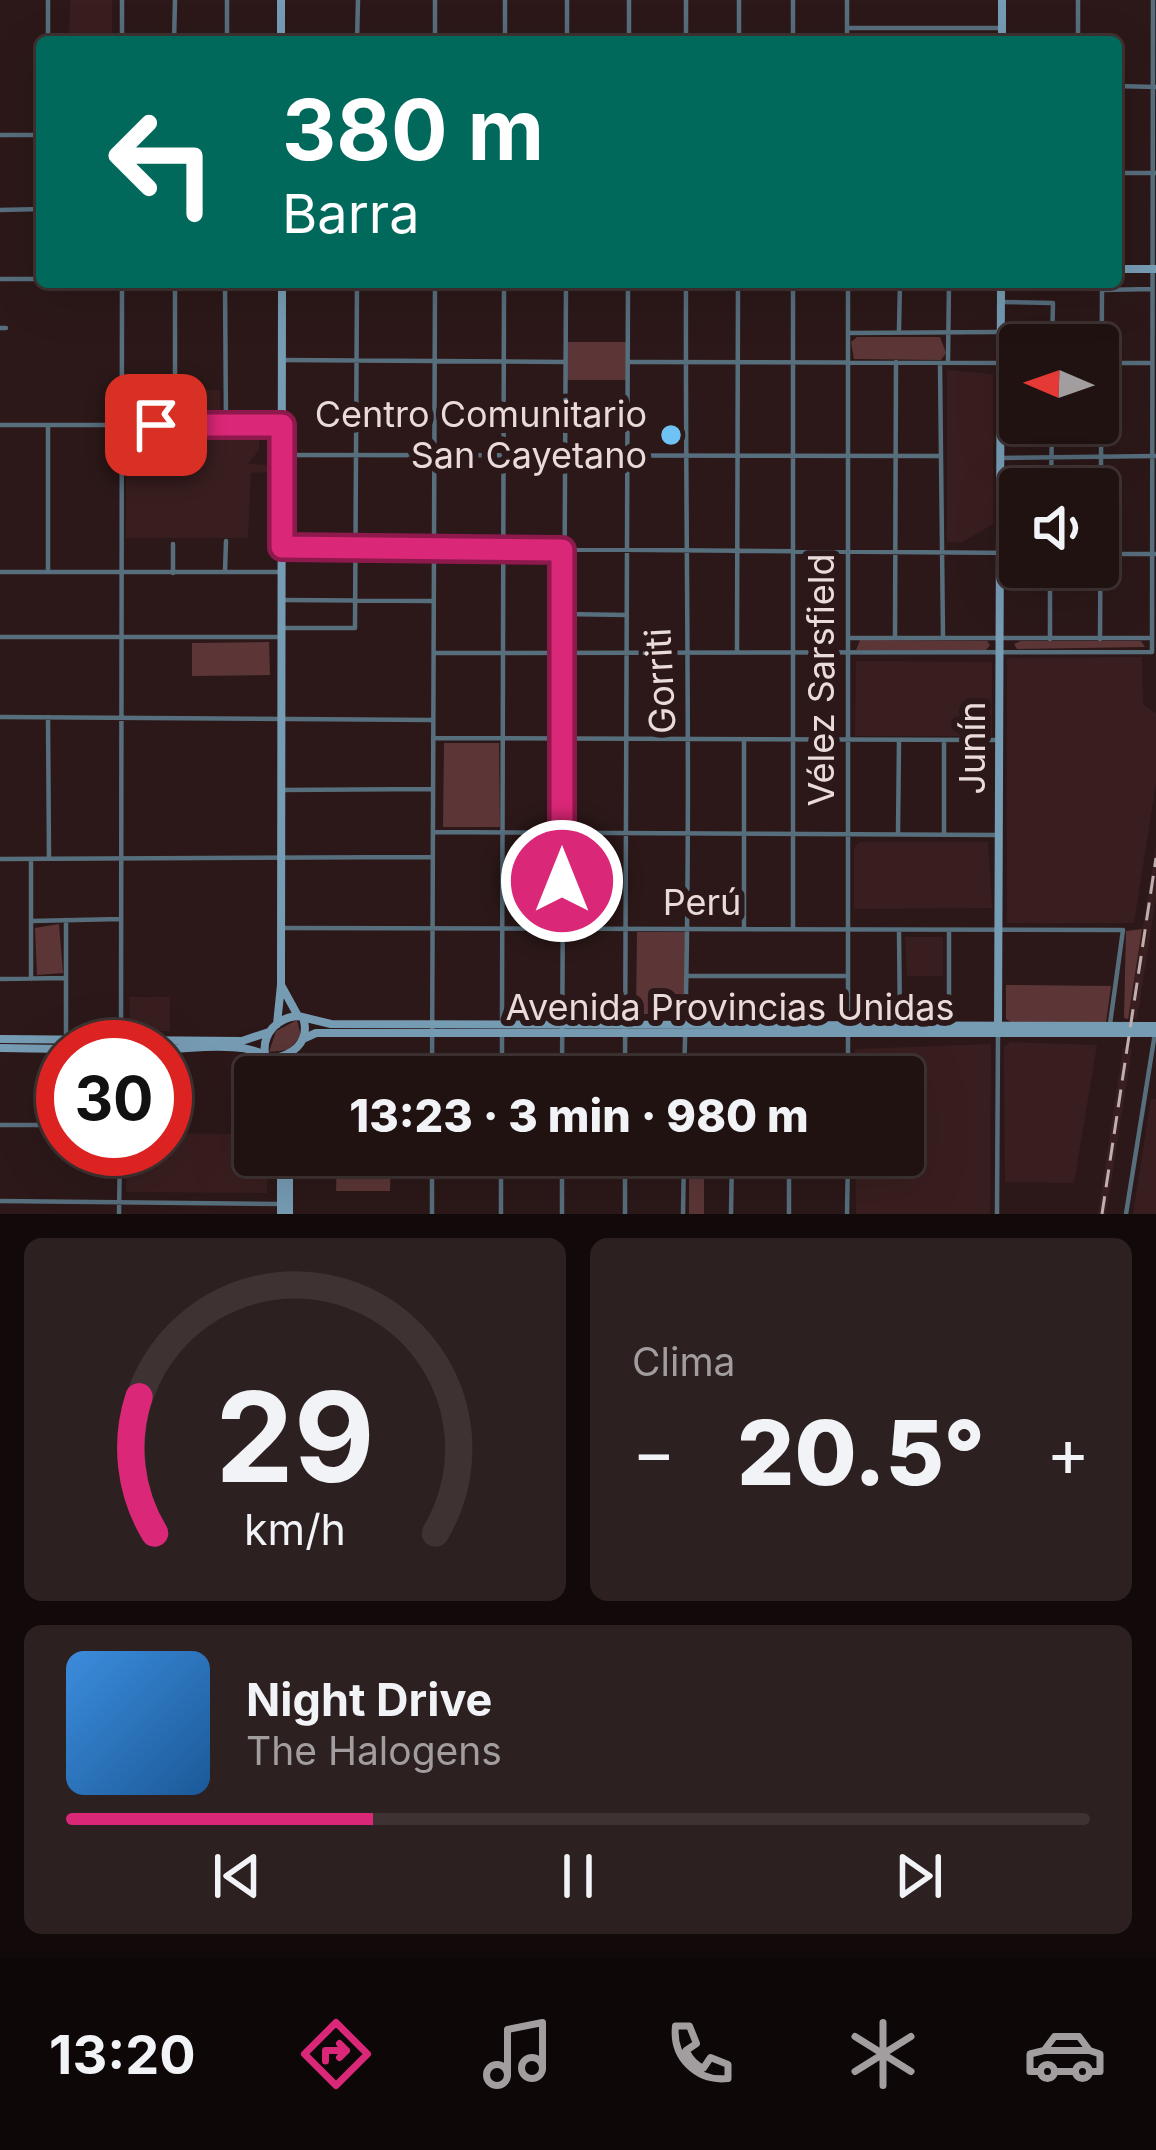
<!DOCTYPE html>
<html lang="es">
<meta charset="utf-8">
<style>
body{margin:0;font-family:Inter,sans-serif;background:#2d2020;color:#f1f3f6;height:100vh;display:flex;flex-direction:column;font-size:45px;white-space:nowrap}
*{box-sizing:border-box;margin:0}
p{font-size:39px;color:#a29e9f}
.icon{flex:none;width:66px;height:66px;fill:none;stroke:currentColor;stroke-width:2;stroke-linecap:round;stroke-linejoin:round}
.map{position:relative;height:1214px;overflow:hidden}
.drawer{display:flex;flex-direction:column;gap:24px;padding:24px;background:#120a0a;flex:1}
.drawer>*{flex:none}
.guide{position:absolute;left:36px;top:36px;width:1086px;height:252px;border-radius:12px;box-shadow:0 12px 48px #0002,0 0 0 3px #3e3232;background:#00695c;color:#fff;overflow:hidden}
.needle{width:78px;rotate:272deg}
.tools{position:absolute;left:999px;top:324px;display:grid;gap:24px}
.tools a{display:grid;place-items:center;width:120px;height:120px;border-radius:12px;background:#211212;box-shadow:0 12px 48px #0002,0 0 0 3px #3e3232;font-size:60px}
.speed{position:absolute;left:36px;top:1020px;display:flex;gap:24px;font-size:60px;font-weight:700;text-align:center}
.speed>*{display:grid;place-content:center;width:156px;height:156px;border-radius:50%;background:#211212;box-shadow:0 12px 48px #0002,0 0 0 3px #3e3232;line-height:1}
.speed .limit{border:18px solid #d22;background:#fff;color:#111}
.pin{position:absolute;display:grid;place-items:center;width:102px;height:102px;color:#fff;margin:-51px;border-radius:24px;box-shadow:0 6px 18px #0006}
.me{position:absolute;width:132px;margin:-66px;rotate:0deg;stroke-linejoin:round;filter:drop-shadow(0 0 9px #0008)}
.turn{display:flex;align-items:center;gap:42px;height:252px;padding:0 48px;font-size:54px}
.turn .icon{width:156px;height:156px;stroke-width:2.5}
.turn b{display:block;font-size:84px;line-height:102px}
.big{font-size:90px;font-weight:800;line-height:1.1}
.drawer .card{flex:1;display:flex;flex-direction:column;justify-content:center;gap:18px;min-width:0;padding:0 42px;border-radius:18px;background:#2d2020}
.drawer .dial{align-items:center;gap:0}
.dial svg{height:312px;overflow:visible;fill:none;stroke:#3e3232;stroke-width:7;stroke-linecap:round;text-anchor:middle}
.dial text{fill:#f1f3f6;stroke:none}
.song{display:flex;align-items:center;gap:36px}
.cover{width:144px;height:144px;border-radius:18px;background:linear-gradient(135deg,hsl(210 70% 55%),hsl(210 70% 35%))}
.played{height:12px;border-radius:6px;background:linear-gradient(90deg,#db2777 30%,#3e3232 30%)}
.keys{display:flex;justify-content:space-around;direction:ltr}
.heat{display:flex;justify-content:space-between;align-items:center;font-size:66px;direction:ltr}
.drawer .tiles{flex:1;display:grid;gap:24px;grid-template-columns:1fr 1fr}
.card:last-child{grid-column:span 2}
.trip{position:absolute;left:234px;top:1056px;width:690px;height:120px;border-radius:12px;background:#211212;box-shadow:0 12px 48px #0002,0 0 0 3px #3e3232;font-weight:800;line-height:120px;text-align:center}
.tabs{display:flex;height:192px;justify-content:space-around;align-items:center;background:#0d0707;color:#a29e9f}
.tabs .icon{width:84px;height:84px}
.tabs .current{color:#db2777}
.tabs b{font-size:54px;color:#f1f3f6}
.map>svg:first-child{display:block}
.built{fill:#391e1f}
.green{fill:#5c3637}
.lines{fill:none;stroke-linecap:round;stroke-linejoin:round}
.minor{stroke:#576e7d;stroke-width:4.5}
.secondary{stroke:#769cb4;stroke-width:8}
.rail{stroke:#bfafaf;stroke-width:3;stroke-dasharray:18 9;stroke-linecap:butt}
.route-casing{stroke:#8e194d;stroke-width:30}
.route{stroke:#db2777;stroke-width:21}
.poi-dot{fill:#6fc2f4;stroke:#2c1818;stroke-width:4.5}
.labels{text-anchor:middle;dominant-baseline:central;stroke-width:12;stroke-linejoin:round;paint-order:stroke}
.poi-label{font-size:36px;fill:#eadbdb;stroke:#2c1818;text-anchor:end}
.street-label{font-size:36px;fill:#eadbdb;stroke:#2c1818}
</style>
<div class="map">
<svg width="1156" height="1214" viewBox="0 0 1156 1214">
<rect width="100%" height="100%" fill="#2c1818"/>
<path class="built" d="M 70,0 L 112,0 L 112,42 L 69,42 Z
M 947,370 L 993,374 L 993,524 L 961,543 L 947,542 Z
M 178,389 L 220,390 L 220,417 L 178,417 Z
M 126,431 L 259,433 L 259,450 L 248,464 L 270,465 L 270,472 L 251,473 L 248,538 L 126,538 Z
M 1142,657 L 1143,704 L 1156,713 L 1156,783 L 1134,923 L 1007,923 L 1007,658 Z
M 856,661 L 992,662 L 992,736 L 855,736 Z
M 859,842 L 988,842 L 992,908 L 854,909 L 854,848 Z
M 1156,846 L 1156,899 L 1137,1019 L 1128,1019 Z
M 905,937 L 943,937 L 943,976 L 907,976 Z
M 129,997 L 170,997 L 170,1031 L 131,1031 Z
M 1011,1042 L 1097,1045 L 1074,1183 L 1005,1182 L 1004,1046 Z
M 991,1044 L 990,1214 L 856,1214 L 855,1155 L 903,1155 L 903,1077 L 855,1077 L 855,1049 Z
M 1123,1048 L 1132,1049 L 1106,1214 L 1098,1214 Z
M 1151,1099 L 1156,1099 L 1156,1214 L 1133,1214 Z
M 165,1133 L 255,1134 L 255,1155 L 268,1155 L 267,1193 L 126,1192 L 127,1149 L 165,1149 Z"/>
<path class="green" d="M 857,337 L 940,337 L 946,353 L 941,360 L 854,359 L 851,342 Z
M 566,342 L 628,342 L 628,380 L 566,380 Z
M 860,640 L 987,641 L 990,645 L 986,650 L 856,650 Z
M 1021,641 L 1141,641 L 1145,647 L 1017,649 L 1014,644 Z
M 269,642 L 270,675 L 192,676 L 192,643 Z
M 444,743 L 499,743 L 500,827 L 443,827 Z
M 59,924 L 63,973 L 37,975 L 35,928 Z
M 1142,929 L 1128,1019 L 1124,1018 L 1126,931 Z
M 637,932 L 687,932 L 685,1014 L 636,1014 Z
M 1006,985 L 1111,986 L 1106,1023 L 1011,1022 L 1006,1019 Z
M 297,1020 L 301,1036 L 288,1050 L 269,1052 L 276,1031 Z
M 337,1155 L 391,1155 L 390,1191 L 336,1191 Z
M 689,1155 L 704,1155 L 704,1214 L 689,1214 Z"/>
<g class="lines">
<path class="minor" d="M 48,0 L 48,42
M 847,0 L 847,42
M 847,28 L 1002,28
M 122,42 L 122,0
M 174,42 L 175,0
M 227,42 L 227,0
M 357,42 L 358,0
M 435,42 L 435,0
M 505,42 L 505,0
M 567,42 L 567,0
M 629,42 L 629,0
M 686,42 L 686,0
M 739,42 L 739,0
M 793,42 L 793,0
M 1078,42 L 1078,0
M 1116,86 L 1156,87
M 0,135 L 42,135
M 1116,173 L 1156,173
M 0,210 L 42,209
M 0,279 L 42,279
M 175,282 L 175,379
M 225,282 L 226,425
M 793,282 L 793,929
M 848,282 L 848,1026
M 1001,302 L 1053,303 L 1052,345
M 0,328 L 6,328
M 899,330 L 900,282
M 848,333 L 998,332
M 282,360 L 564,362
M 948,360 L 949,282
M 630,362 L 1020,363
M 940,363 L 943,638
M 1098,363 L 1152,363
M 0,425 L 282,425
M 48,427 L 48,571
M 282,455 L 941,456
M 1000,458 L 1156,456
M 1051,489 L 1052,423
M 282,547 L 1020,553
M 1098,554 L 1156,554
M 0,572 L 282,572
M 225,572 L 226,541
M 173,573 L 173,544
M 282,600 L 432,601
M 563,614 L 627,615
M 282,628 L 355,628 L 357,282
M 0,637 L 281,637
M 848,638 L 1152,638
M 895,638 L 896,362
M 1050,639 L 1050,567
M 1100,639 L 1102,290 L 1152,289
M 737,652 L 738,282
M 434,653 L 1152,652 L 1153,0
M 0,717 L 432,720
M 48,717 L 49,859
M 433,738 L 998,740
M 744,739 L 744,929
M 281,790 L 432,789
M 433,832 L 997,835
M 898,834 L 899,740
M 944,834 L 944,740
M 0,859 L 432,857
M 66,920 L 66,1039
M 31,921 L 121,919
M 281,928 L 1123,930 L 1110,1024
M 899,930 L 900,1026
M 949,930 L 949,1026
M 689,976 L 845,976
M 0,979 L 66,978
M 31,979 L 31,859
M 502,1025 L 504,282
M 121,1047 L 122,282
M 432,1077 L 435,282
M 502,1077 L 502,1035
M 562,1077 L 566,282
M 625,1077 L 628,282
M 684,1077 C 692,812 685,547 686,282
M 848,1077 L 848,1035
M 0,1125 L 63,1125
M 562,1155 L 562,1214
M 0,1201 L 281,1204
M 119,1214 L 120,1149
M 432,1214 L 432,1155
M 501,1214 L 501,1155
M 625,1214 L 625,1155
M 683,1214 L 684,1155
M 731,1214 L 732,1155
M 789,1214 L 789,1155
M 847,1214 L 848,1155
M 997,1214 L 998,1034
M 1126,1214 L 1155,1033"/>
<path class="secondary" d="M 281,0 L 281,42
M 1002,42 L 1002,0
M 1116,269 L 1156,269
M 281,985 L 298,1016 L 331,1024 L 1156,1026
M 277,1024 L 281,985 L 282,282
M 998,1030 L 1001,282
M 305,1038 L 316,1033 L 1156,1033
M 0,1039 L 242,1041 L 269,1032
M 0,1048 L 63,1049
M 165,1049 C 199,1049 270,1034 281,1077
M 265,1054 C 262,1034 277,1018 297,1016
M 271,1058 C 292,1057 309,1042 304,1021
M 289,1077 L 290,1055
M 281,1214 L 281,1155
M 289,1214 L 289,1155"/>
<path class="rail" d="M 1102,1214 L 1156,858"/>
</g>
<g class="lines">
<defs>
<path id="route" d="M 156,425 L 282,425 L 282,547 L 562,550 L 562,881"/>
</defs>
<use href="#route" class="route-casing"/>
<use href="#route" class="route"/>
</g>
<circle class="poi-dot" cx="671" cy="435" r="12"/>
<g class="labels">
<g class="poi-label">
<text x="647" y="414">Centro Comunitario<tspan x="647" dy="41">San Cayetano</tspan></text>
</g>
<g class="street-label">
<text transform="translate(821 680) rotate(-90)">Vélez Sarsfield</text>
<text transform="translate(660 681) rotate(-93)">Gorriti</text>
<text transform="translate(972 748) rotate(-90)">Junín</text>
<text x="702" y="902">Perú</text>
<text x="730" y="1007">Avenida Provincias Unidas</text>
</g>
</g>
</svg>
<div class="tools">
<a><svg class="needle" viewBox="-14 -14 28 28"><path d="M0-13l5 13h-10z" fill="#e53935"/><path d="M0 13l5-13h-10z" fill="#a29e9f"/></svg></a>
<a><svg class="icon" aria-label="sound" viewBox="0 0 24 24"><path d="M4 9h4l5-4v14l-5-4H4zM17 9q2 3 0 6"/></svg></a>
</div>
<div class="speed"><div class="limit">30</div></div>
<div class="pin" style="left:156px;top:425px;background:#d93025"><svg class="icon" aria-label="arrive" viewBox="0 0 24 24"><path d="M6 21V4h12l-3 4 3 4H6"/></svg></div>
<svg class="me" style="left:562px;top:881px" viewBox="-20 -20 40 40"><circle r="17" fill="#db2777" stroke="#fff" stroke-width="3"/><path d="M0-11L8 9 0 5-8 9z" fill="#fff"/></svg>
<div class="trip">13:23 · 3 min · 980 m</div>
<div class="guide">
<div class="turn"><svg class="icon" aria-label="left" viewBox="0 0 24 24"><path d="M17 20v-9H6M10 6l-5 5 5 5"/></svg><div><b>380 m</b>Barra</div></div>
</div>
</div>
<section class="drawer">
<div class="tiles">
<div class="card dial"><svg viewBox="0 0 100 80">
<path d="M14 69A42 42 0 1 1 86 69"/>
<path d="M14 69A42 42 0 0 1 10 34" stroke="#db2777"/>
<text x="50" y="56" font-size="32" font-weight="700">29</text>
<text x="50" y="72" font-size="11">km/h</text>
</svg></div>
<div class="card"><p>Clima</p>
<div class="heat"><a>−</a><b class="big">20.5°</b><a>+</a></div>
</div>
<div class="card">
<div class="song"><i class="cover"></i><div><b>Night Drive</b><p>The Halogens</p></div></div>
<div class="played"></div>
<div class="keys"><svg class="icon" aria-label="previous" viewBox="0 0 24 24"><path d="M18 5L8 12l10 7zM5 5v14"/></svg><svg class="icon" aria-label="pause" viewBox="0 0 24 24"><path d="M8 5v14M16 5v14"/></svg><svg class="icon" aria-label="next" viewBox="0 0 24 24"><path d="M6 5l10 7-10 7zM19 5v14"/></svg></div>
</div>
</div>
</section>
<nav class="tabs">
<b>13:20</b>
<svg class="icon current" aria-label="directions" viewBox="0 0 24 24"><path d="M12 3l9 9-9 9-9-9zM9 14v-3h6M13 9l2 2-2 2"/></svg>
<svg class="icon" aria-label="music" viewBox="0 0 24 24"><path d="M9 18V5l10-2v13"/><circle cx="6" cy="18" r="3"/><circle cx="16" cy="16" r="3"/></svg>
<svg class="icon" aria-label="phone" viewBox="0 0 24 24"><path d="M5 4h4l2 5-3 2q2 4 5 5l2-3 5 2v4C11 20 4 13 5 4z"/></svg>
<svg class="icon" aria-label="climate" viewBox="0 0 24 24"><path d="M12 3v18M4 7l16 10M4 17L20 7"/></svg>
<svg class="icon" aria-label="car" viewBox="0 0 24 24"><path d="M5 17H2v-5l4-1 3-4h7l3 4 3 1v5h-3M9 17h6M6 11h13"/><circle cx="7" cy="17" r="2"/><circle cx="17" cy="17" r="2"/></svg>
</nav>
